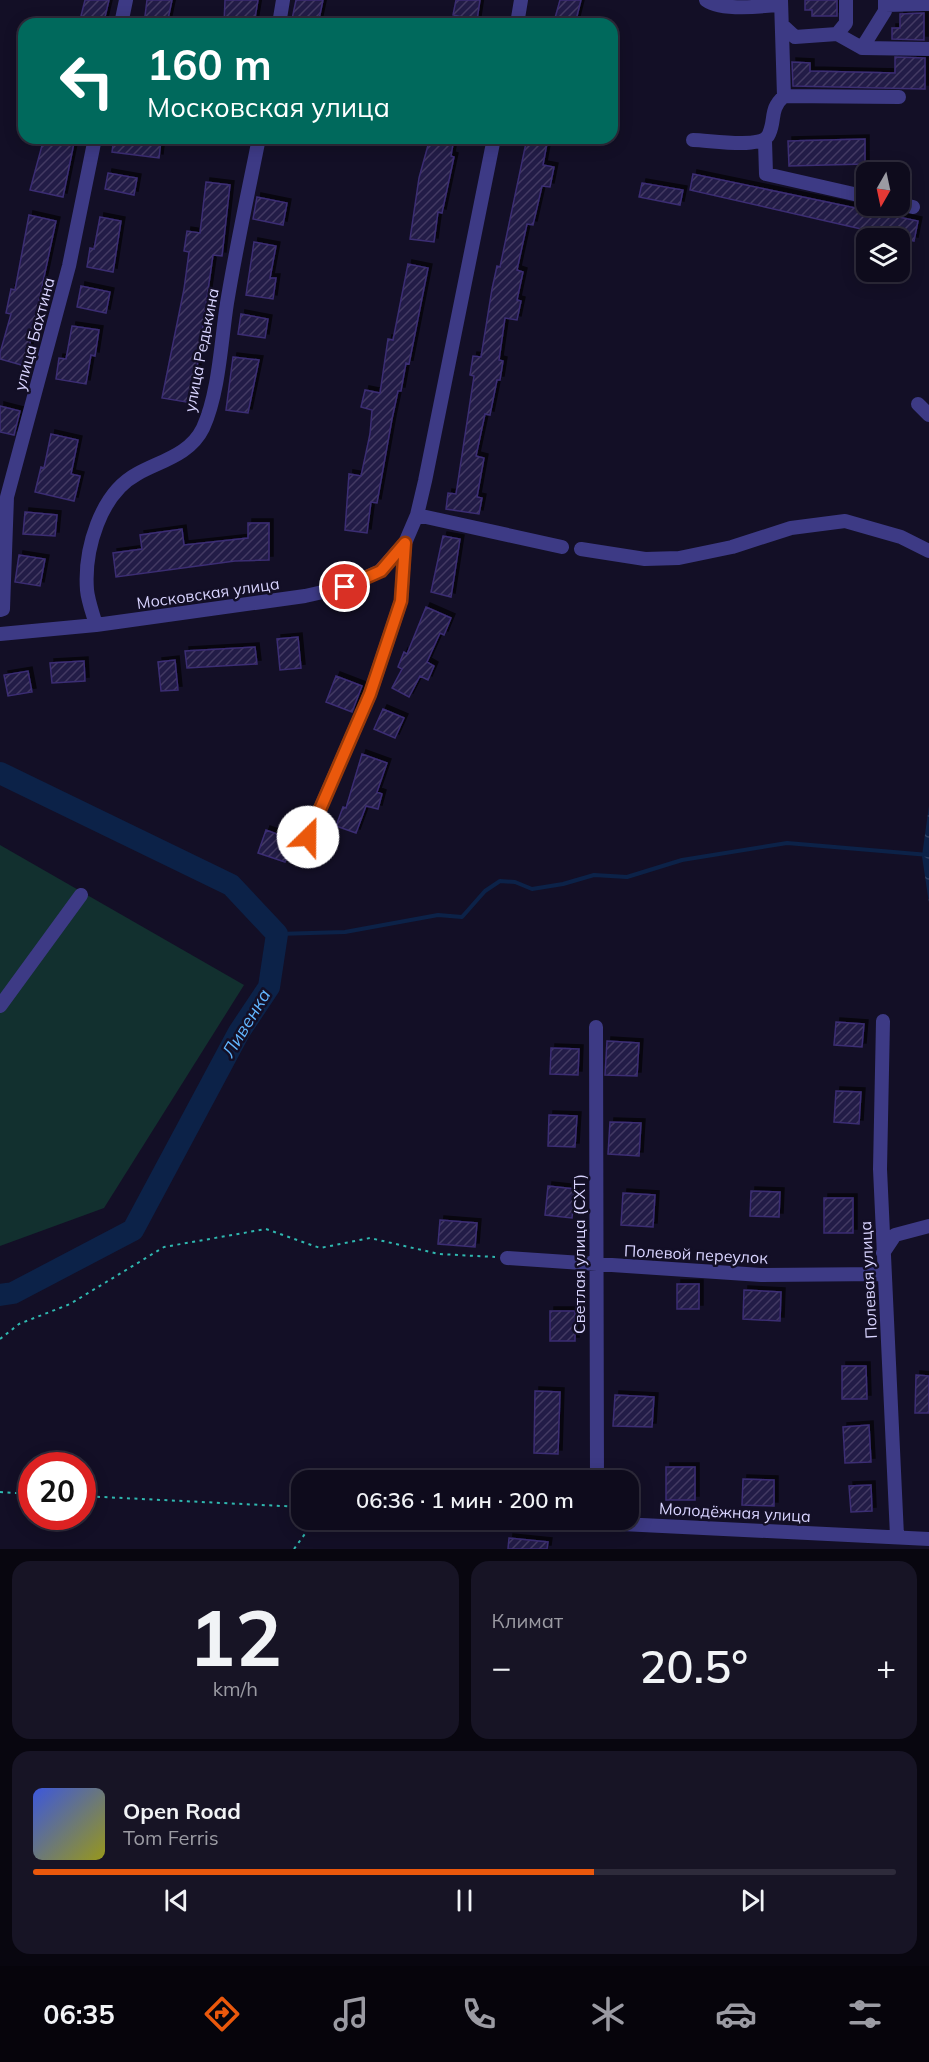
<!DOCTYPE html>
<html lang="ru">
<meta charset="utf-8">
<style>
body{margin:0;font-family:Mulish,sans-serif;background:#171425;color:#f1f3f6;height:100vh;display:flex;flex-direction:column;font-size:22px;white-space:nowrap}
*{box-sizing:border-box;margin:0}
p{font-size:20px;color:#9b9ba3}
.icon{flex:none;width:33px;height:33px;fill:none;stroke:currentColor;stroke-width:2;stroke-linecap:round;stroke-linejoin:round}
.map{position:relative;height:1549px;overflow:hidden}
.side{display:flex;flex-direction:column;gap:12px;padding:12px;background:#08060f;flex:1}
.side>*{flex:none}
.guide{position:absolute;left:18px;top:18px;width:600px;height:126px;border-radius:18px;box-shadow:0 3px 15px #0003,0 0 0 2px #2e2b3b;background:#00695c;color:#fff;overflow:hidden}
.needle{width:39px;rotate:189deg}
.controls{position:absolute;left:856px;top:162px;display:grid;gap:12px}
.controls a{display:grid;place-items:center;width:54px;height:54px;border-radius:12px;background:#0e0b1c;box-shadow:0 3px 15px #0003,0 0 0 2px #2e2b3b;font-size:30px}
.speed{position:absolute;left:18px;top:1452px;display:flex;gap:12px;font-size:30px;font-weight:700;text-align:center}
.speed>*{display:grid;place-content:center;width:78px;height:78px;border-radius:50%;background:#0e0b1c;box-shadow:0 3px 15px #0003,0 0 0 2px #2e2b3b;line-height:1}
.speed .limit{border:9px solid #d22;background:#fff;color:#111}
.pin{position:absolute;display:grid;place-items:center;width:51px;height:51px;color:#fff;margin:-26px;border:3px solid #fff;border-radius:50%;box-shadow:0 2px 6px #0007}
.me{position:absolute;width:66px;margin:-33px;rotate:23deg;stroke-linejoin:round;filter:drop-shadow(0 0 4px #0008)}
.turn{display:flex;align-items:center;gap:21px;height:126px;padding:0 30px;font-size:27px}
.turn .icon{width:78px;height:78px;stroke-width:2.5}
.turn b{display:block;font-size:42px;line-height:51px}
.big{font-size:45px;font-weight:600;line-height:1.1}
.side .tile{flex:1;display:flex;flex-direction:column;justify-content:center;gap:9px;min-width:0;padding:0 21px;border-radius:18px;background:#171425}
.side .dial{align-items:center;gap:0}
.dial b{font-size:78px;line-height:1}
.song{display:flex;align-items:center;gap:18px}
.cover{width:72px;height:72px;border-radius:9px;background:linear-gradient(135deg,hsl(230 70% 55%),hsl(60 70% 35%))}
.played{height:6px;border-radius:3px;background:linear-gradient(90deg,#ea580c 65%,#2e2b3b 65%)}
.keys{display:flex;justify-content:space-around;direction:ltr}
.heat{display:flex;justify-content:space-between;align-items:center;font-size:33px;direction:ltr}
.side .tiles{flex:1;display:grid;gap:12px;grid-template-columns:1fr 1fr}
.tile:last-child{grid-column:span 2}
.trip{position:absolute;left:291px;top:1470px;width:348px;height:60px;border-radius:18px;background:#0e0b1c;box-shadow:0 3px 15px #0003,0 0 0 2px #2e2b3b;font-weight:600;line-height:60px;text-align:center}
.dock{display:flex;height:96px;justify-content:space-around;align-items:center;background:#06040b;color:#9b9ba3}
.dock .icon{width:42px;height:42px}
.dock .current{color:#ea580c}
.dock b{font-size:27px;color:#f1f3f6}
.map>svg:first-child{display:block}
.garden{fill:#12302f}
.water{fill:url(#water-ripples)}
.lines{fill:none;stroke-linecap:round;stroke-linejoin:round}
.stream{stroke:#0c2248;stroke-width:4}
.river{stroke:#0c2248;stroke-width:22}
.building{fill:url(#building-hatch);stroke:#3b2d73;stroke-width:1.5;filter:url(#shadow)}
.path{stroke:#2fb8b0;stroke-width:2;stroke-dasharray:3 4.5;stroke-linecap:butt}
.minor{stroke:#3d3a85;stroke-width:14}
.route-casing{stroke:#983908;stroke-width:15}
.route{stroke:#ea580c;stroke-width:10}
.labels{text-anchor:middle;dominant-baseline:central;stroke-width:5;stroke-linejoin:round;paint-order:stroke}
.street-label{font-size:16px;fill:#d9d4ff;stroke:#130f26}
.water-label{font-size:18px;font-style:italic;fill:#62b6ff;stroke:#130f26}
</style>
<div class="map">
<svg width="929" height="1549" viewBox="0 0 929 1549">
<defs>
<pattern id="water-ripples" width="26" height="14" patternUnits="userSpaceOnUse" patternTransform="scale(1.5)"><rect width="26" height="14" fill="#0c2248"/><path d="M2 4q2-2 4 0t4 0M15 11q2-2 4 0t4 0" fill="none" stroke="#2f4163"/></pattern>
<pattern id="building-hatch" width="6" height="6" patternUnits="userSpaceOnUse" patternTransform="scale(1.5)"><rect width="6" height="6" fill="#241b47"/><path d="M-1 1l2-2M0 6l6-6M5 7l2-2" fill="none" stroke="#433b63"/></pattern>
<filter id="shadow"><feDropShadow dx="4" dy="-4" stdDeviation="0" flood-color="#0009"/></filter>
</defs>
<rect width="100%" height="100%" fill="#130f26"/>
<path class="garden" d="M 0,845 L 244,985 L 104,1208 L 0,1246 Z"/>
<path class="water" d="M 929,806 L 929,903 L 922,856 Z"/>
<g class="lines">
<path class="stream" d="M 277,934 L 345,932 L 438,915 L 462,917 L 485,891 L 500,881 L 515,882 L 532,889 L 563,884 L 594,875 L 627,877 L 682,860 L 787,843 L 929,855"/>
<path class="river" d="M 0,773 L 231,885 L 277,934 L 269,987 L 239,1032 L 133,1230 L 13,1293 L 0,1295"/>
</g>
<path class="building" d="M 85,0 L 109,0 L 104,21 L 81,16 Z
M 147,0 L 172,0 L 167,24 L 144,24 Z
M 225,0 L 258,0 L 254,24 L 224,24 Z
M 296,0 L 323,0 L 318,24 L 291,24 Z
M 456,0 L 480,0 L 477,20 L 453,15 Z
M 560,0 L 581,0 L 575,24 L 555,18 Z
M 805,0 L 837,0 L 837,16 L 812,16 L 812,10 L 805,10 Z
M 924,13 L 924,40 L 892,39 L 892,28 L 900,28 L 900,14 Z
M 895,57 L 925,58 L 925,89 L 793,86 L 792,62 L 810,63 L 810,71 L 895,73 Z
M 44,138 L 75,138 L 63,197 L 30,190 Z
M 114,138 L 161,140 L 159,158 L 112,152 Z
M 430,138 L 454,138 L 451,156 L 454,157 L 442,213 L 438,212 L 434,242 L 410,239 L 419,178 Z
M 527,138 L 548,138 L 543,165 L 554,167 L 550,187 L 542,186 L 533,225 L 527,224 L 517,270 L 523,272 L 517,300 L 521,301 L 517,320 L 505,318 L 499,360 L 503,361 L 500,380 L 497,380 L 490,415 L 485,414 L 476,456 L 484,458 L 477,497 L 482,498 L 479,514 L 446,509 L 448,493 L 456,494 L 474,376 L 470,375 L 473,356 L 481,357 L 492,289 L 497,266 L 500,267 Z
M 865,139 L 865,164 L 789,166 L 788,141 Z
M 108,173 L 137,178 L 134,195 L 105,189 Z
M 693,174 L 918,221 L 914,241 L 690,190 Z
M 206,182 L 230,185 L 222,256 L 213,255 L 192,403 L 162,398 L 184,289 L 189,252 L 184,251 L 187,231 L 200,233 Z
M 642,183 L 683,190 L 680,205 L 639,197 Z
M 257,197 L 287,203 L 283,225 L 253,219 Z
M 29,215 L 56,221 L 25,366 L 0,359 L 0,353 L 11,314 L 6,313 L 11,289 L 15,290 Z
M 100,217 L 121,221 L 113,272 L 87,267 L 90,248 L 94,249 Z
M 254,242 L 276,246 L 270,278 L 276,278 L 273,299 L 246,295 Z
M 408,264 L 428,268 L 409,364 L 406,363 L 401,391 L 398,391 L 392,419 L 377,503 L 371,502 L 367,533 L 345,530 L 349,474 L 361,476 L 370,434 L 372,410 L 361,407 L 365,390 L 380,393 L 388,339 L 393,340 Z
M 81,286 L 110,292 L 106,313 L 77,307 Z
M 241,314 L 268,319 L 265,338 L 238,334 Z
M 72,326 L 99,330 L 95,356 L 91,355 L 86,384 L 56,379 L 59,358 L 66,359 Z
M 233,357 L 259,360 L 248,413 L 226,410 Z
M 0,406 L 20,411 L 14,435 L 0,432 Z
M 51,434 L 78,440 L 71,474 L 80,476 L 74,501 L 35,492 L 41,467 L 44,468 Z
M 25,512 L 57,515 L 55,536 L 23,534 Z
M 248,523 L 269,523 L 269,560 L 235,561 L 116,577 L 113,553 L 142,549 L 140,535 L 182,529 L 184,545 L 248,538 Z
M 443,536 L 460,539 L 451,597 L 431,592 Z
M 19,555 L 45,559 L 40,586 L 15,582 Z
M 426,607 L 451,618 L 444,635 L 440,633 L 427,662 L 434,666 L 428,680 L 420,676 L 409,697 L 392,688 L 402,669 L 398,667 L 404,652 L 407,654 Z
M 298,637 L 301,668 L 280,670 L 277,639 Z
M 255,647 L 257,664 L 187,668 L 185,651 Z
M 175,660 L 178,690 L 161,691 L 158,662 Z
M 84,661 L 85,681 L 52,683 L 50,663 Z
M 28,671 L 32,692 L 8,696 L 4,675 Z
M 336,676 L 362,686 L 352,712 L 326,702 Z
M 383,709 L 404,718 L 395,738 L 374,729 Z
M 362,754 L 387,763 L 377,792 L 382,794 L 378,809 L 366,806 L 356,833 L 336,826 L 343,807 L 346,808 Z
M 266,830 L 293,840 L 285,862 L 258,853 Z
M 836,1022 L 864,1024 L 862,1047 L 834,1045 Z
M 607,1041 L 639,1043 L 637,1076 L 605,1075 Z
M 551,1048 L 579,1049 L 578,1075 L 550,1074 Z
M 836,1091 L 861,1092 L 859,1124 L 834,1122 Z
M 549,1115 L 577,1116 L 575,1147 L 548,1146 Z
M 610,1122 L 641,1123 L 639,1156 L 608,1154 Z
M 548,1186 L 575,1189 L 572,1218 L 545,1215 Z
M 751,1191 L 780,1192 L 779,1217 L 750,1216 Z
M 623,1193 L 655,1195 L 653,1227 L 621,1225 Z
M 824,1198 L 853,1198 L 853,1233 L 824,1233 Z
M 440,1220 L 477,1223 L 475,1247 L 438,1244 Z
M 677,1284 L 699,1284 L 699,1309 L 677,1309 Z
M 744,1290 L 781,1292 L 780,1321 L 743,1319 Z
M 550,1311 L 575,1311 L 575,1341 L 550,1341 Z
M 842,1366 L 866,1366 L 867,1399 L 842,1399 Z
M 916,1375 L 929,1376 L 929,1413 L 915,1413 Z
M 535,1391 L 560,1392 L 558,1454 L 534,1453 Z
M 615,1395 L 654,1397 L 652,1427 L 613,1426 Z
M 869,1425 L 871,1462 L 845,1463 L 843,1427 Z
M 666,1467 L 695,1467 L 695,1500 L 666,1500 Z
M 743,1479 L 774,1480 L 774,1506 L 742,1505 Z
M 871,1485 L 872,1511 L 851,1512 L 849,1486 Z
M 509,1538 L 548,1542 L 547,1549 L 508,1549 Z"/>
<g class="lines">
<path class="path" d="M 0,1339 L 19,1324 L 70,1304 L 164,1247 L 266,1229 L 320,1248 L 370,1238 L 439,1254 L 495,1257
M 0,1492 L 32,1494
M 82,1496 L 302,1507
M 294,1549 L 315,1520"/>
<path class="minor" d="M 706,0 C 721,11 762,7 781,4
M 781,0 L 784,96
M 885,5 L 929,4
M 121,24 L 126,0
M 279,24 L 283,0
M 517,24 L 521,0
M 782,25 L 795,37 L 837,34 L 846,23 L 846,0
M 837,34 L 862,48 L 929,49
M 862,48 L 885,11 L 885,0
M 693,140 C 710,140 763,150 769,134 C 776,118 769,110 784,96 L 899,97
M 765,141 L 766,174 L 867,197
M 900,204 L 913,207
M 918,404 L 929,415
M 417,515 L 562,547
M 581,549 L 645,559 L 679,558 L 732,547 L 791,528 L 845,521 L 901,537 L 929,551
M 0,610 L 3,609 L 7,497 L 69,266 L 95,138
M 96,625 C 93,614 88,601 87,590 C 84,550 100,494 137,474 C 160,461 190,455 203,428 C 219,393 221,342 227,303 C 236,248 248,193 259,138
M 0,634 L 96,625 L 305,596 L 345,587 L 380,571 L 405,543 L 417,515 L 425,481 L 494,138
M 299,857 L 370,694 L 401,601 L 405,543
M 0,1006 L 81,895
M 883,1021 L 880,1169 L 897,1536
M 596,1027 L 597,1480
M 883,1253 L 895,1235 L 929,1226
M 507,1258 L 761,1275 L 884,1274
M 540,1520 L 929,1539"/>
</g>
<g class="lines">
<defs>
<path id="route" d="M 308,837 L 370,694 L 401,601 L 405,543 L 381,571 L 345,587"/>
</defs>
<use href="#route" class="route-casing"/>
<use href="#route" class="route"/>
</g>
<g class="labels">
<g class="street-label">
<text transform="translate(34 334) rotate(-75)">улица Бахтина</text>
<text transform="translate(201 350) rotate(-79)">улица Редькина</text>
<text transform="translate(208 593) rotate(-8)">Московская улица</text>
<text transform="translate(579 1254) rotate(-90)">Светлая улица (СХТ)</text>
<text transform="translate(696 1254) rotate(3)">Полевой переулок</text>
<text transform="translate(868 1280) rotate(-93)">Полевая улица</text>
<text transform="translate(735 1512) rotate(3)">Молодёжная улица</text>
</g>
<g class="water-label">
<text transform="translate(246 1023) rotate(-59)">Ливенка</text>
</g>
</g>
</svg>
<div class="controls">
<a><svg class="needle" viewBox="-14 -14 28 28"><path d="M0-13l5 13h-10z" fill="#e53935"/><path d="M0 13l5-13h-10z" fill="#9b9ba3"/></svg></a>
<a><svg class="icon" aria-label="layers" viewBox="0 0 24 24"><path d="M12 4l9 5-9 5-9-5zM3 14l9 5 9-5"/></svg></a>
</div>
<div class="speed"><div class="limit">20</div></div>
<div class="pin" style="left:345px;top:587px;background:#d93025"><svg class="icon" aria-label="arrive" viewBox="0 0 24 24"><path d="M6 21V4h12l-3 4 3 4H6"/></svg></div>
<svg class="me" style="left:308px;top:837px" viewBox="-20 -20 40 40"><circle r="19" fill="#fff"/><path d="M0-13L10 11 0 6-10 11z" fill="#ea580c"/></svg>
<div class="trip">06:36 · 1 мин · 200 m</div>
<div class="guide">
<div class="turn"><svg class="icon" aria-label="left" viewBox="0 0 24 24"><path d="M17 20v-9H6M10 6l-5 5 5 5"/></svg><div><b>160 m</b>Московская улица</div></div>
</div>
</div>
<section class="side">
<div class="tiles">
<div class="tile dial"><b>12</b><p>km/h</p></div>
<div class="tile"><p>Климат</p>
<div class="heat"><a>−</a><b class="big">20.5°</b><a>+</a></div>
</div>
<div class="tile">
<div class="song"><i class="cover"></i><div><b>Open Road</b><p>Tom Ferris</p></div></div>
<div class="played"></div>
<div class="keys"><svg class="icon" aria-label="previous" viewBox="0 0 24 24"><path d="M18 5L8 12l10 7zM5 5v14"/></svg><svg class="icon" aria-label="pause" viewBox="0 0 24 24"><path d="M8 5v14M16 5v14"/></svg><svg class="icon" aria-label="next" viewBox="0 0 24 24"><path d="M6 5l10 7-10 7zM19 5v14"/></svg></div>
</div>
</div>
</section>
<nav class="dock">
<b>06:35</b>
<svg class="icon current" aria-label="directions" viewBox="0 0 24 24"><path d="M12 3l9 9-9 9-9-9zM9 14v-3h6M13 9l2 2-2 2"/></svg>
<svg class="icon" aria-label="music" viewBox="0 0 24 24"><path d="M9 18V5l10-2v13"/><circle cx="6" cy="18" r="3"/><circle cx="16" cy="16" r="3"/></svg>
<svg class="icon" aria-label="phone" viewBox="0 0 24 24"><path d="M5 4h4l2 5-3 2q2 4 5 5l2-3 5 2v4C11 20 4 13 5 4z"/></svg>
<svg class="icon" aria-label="climate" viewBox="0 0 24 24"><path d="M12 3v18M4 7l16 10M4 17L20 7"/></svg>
<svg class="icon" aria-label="car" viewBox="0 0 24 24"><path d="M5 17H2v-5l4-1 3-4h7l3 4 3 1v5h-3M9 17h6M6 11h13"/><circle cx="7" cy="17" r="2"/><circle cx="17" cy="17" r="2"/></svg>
<svg class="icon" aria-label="filters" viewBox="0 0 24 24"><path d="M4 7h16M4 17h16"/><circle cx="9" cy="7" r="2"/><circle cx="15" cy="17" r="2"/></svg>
</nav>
